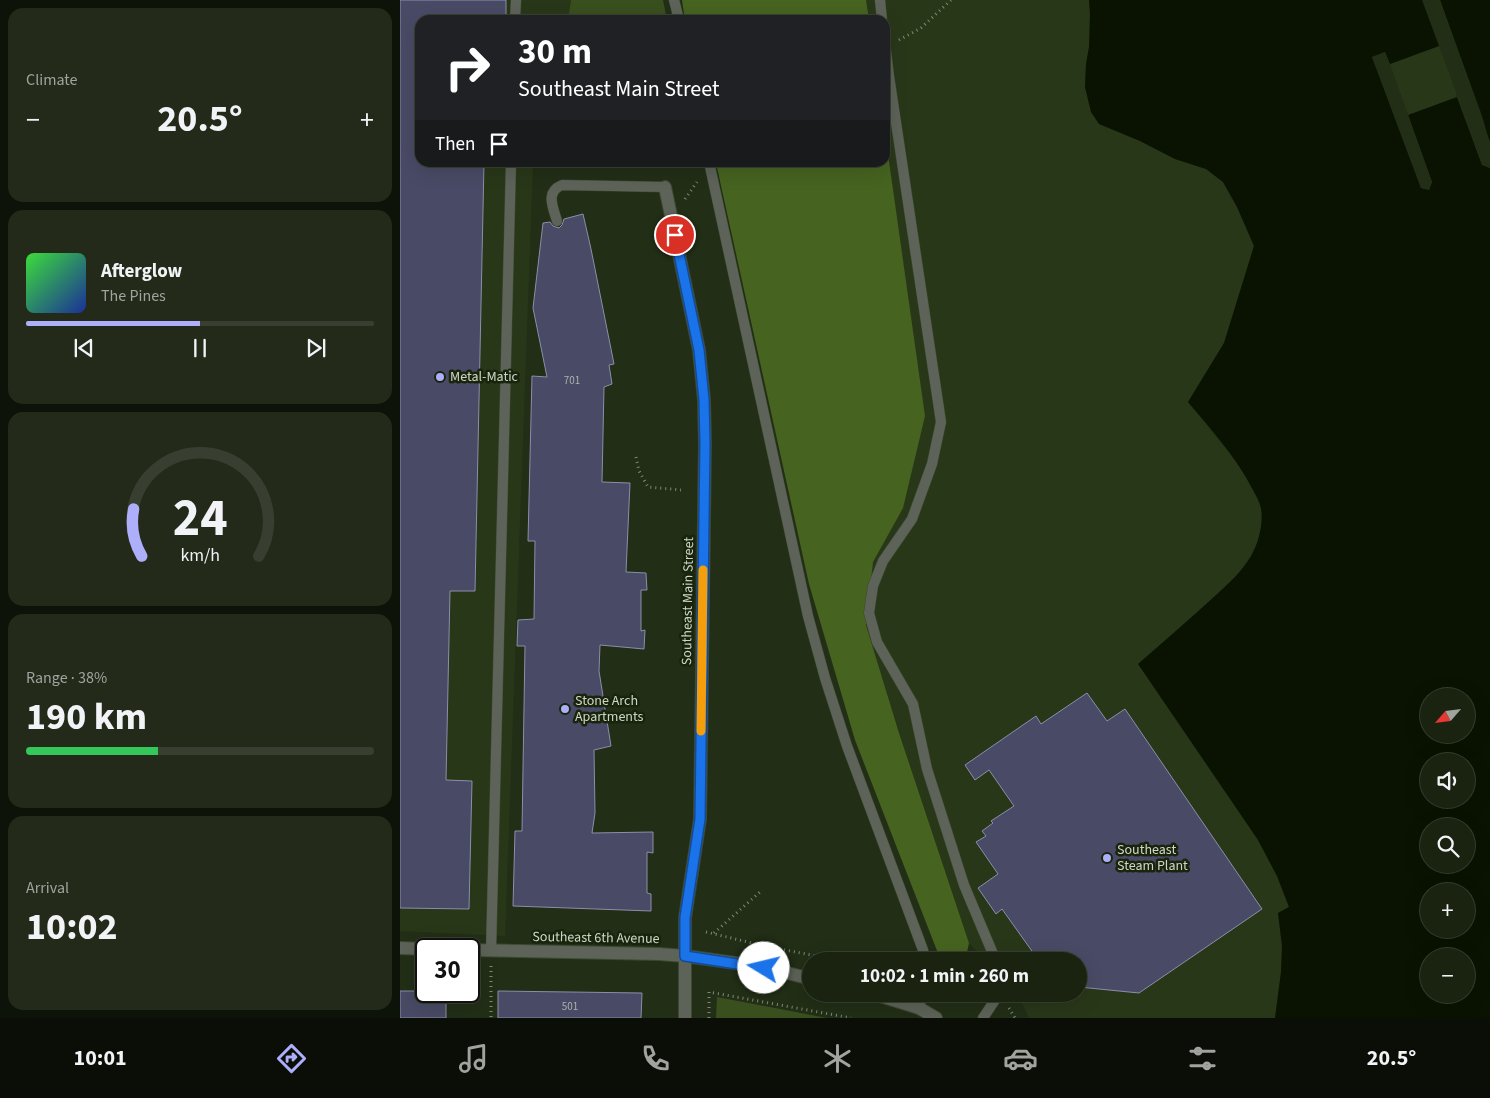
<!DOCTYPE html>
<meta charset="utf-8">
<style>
body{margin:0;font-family:"Source Sans 3",sans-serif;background:#232a19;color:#f1f3f6;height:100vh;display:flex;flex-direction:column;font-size:19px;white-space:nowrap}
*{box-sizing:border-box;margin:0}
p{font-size:16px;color:#9fa49f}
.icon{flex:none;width:28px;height:28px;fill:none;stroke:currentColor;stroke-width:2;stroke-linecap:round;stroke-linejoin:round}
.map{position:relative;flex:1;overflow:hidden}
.details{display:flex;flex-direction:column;gap:8px;padding:8px;background:#0e1309;width:400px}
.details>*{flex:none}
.banner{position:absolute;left:15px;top:15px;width:475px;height:152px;border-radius:15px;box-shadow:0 5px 20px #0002,0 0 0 1px #383f30;background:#202124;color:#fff;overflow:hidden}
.needle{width:32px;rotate:242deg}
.buttons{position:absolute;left:1020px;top:688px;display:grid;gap:10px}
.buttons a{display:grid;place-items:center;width:55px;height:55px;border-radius:50%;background:#1a2210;box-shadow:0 5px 20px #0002,0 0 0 1px #383f30;font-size:25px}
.speed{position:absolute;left:15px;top:938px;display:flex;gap:10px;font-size:25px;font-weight:700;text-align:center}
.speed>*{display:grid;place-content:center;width:65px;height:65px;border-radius:50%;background:#1a2210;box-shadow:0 5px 20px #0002,0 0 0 1px #383f30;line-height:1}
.speed .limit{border:2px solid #111;border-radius:8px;background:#fff;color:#111}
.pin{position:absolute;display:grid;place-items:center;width:42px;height:42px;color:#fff;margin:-21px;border:2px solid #fff;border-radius:50%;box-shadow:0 1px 5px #0007}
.me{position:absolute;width:55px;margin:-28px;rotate:279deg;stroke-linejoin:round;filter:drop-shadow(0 0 4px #0008)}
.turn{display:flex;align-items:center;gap:18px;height:105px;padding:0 20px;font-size:22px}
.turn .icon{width:65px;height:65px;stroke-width:2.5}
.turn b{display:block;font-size:35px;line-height:42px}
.then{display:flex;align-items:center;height:48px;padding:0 20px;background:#0003;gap:10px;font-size:19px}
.big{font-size:38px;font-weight:700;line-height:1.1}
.details .tile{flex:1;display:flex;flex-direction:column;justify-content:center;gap:8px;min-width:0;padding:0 18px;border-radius:15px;background:#232a19}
.details .dial{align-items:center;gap:0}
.dial svg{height:130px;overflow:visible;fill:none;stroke:#383f30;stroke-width:7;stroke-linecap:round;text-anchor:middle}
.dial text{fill:#f1f3f6;stroke:none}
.song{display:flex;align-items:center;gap:15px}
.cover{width:60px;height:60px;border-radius:8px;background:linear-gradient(135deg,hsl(120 70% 55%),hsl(230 70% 35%))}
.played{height:5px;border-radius:2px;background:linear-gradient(90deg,#adaffb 50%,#383f30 50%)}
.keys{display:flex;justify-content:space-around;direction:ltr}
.heat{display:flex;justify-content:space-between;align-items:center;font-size:28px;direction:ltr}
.charge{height:8px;border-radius:4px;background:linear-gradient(90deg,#34c759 38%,#383f30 0)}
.trip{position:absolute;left:402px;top:952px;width:285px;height:50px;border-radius:25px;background:#1a2210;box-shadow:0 5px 20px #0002,0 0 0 1px #383f30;font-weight:700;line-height:50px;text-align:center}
.dock{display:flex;height:80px;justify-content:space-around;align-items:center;background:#0a0e06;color:#9fa49f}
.dock .icon{width:35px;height:35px}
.dock .current{color:#adaffb}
.dock b{font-size:22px;color:#f1f3f6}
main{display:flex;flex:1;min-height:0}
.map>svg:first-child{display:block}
.built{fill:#293719}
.green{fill:#394f1e}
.forest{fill:#466320}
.water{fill:#0a1302;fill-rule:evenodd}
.pier{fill:#222e16}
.building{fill:#494a65;stroke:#8c8eab}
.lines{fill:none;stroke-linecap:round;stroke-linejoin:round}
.service-casing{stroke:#3e4932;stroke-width:11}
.minor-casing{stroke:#3e4932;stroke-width:14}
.tertiary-casing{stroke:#3e4932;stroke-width:14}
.path{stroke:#808976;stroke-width:3;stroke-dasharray:1 4;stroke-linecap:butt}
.service{stroke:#5d6358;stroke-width:10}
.minor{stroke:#5d6358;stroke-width:12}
.tertiary{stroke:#5d6358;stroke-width:12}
.route-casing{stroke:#114b97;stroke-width:12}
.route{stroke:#1a73e8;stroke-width:9}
.slow{stroke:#f59e0b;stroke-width:9}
.poi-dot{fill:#adaffb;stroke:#19240c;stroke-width:2}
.labels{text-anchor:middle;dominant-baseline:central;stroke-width:5;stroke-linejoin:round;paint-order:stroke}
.number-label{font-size:11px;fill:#aeb3ae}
.poi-label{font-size:14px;fill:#cfd6c7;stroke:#19240c;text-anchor:start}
.street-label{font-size:14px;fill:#cfd6c7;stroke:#19240c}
</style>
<main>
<section class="details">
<div class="tile"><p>Climate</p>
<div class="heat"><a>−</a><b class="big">20.5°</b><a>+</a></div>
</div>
<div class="tile">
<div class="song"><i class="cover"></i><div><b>Afterglow</b><p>The Pines</p></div></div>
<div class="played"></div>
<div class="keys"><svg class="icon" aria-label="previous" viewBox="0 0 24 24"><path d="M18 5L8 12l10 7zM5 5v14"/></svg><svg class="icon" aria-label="pause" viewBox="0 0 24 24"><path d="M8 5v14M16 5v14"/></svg><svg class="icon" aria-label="next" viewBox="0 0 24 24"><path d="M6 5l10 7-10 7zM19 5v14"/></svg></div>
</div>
<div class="tile dial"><svg viewBox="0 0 100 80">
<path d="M14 69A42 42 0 1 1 86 69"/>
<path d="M14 69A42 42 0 0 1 9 40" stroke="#adaffb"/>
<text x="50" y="56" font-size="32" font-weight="700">24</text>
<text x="50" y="72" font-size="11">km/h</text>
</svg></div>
<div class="tile"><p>Range · 38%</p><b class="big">190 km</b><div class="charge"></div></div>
<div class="tile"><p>Arrival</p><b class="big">10:02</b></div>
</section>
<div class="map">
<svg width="1090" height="1018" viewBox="0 0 1090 1018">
<rect width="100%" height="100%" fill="#222e16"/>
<path class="built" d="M 0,0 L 171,0 L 168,20 L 20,20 L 20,162 L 133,163 L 105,936 L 0,931 Z
M 355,0 L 689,0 L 690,14 L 689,48 L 686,64 L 685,87 L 691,112 L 699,124 L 740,141 L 775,159 L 806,169 L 823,182 L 837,207 L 854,246 L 824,343 L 788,402 L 831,455 L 846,477 L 862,509 L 861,527 L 857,545 L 850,558 L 836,576 L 796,614 L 858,840 L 877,876 L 889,907 L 878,913 L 882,946 L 881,972 L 875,1018 L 629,1018 L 619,997 L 615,994 L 679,994 L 679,961 L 585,961 L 569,943 L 499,733 L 466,625 L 485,162 L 485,20 L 359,20 Z
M 1039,46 L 1067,122 L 1017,140 L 990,64 Z"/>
<path class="green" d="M 171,0 L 263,0 L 267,20 L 168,20 Z
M 317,997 L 427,1018 L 316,1018 Z"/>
<path class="forest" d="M 282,0 L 466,0 L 469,20 L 285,20 Z
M 485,133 L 525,416 L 503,508 L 473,562 L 466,625 L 499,733 L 569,943 L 565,961 L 541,961 L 455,740 L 409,584 L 316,163 L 485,162 Z"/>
<path class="water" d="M 689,0 L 1022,0 L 1039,46 L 990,64 L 985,52 L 972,57 L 1021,188 L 1029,190 L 1032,182 L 1008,115 L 1057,97 L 1082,165 L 1090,168 L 1090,1018 L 875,1018 L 881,972 L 882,946 L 878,913 L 889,907 L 877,876 L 858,840 L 738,664 C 764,641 790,619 815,596 C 828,584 842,572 851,556 C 858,544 864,523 861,509 C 860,501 855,494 852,488 C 835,456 811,429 788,402 L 824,343 L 854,246 L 837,207 L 823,182 L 806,169 L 775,159 L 740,141 L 699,124 L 691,112 L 685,87 L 686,64 L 689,47 L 690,14 ZM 1029,696 L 1066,696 L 1066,734 L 1029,734 ZM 1029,761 L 1066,761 L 1066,799 L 1029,799 ZM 1029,826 L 1066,826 L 1066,864 L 1029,864 ZM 1029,891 L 1066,891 L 1066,929 L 1029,929 ZM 1029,956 L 1066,956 L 1066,994 L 1029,994 Z
M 1040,0 L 1090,0 L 1090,142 Z"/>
<path class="pier" d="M 1037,0 L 1040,0 L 1082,116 L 1090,144 L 1088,143 Z
M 985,52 L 991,67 L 988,66 L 984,55 L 975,58 L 1023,186 L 1028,187 L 1029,182 L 1006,116 L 1007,112 L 1032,182 L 1029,190 L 1021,188 L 972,57 Z
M 1056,94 L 1060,96 L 1084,163 L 1090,165 L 1090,168 L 1082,165 Z"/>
<path class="building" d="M 0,0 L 106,0 L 106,20 L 20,20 L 20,162 L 84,162 L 75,591 L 50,591 L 46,780 L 72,781 L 69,909 L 0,908 Z
M 183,214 L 191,249 L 214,364 L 209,365 L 212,384 L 204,387 L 202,482 L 230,483 L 226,572 L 246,573 L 247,590 L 241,590 L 241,631 L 245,630 L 244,649 L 200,645 L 199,671 L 211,746 L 194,750 L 195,813 L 192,833 L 253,832 L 253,853 L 247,852 L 247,893 L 251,894 L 251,911 L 113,906 L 115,831 L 122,831 L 125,646 L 117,646 L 118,620 L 134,619 L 135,541 L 128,541 L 132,376 L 147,377 L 133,308 L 143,223 L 150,222 L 153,226 L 159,228 L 162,225 L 164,219 Z
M 687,693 L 707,721 L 725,709 L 862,909 L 739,993 L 679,987 L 679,961 L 639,961 L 602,909 L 596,914 L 578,888 L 598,874 L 576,842 L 586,836 L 582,831 L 593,823 L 591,821 L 614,806 L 589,770 L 575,780 L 565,765 L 636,716 L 641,724 Z
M 0,991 L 46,991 L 46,1018 L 0,1018 Z
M 98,991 L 242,993 L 241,1018 L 98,1018 Z"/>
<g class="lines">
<defs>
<path id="service" d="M 274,0 L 279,20
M 480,0 L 482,20
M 115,20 L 116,0
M 485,43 L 489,76 L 541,422 L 532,464 L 512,519 L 483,561 L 473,586 L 469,613 L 477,642 L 513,704 L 527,769 L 564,885 L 596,961
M 309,162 L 408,616 L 425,678 L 447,746 L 523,950 L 525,961
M 157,221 C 153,207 145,192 162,185 L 265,187
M 91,951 L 111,162
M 519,1008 L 522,994
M 583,1018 L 599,994"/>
<path id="minor" d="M 265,187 L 299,350 L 304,400 L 305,444 L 300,819 L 285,918 L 285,956 L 364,967 L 411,979
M 474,994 L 519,1008 L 536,1018"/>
<path id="tertiary" d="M 0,948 L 26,949
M 69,950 L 259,954 L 285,956 L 285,1018"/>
</defs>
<use href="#service" class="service-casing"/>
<use href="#minor" class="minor-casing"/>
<use href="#tertiary" class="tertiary-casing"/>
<path class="path" d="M 499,40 L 521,28 L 551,0
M 285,199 L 297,182
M 236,457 L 239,471 L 248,487 L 281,490
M 306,932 L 369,947 L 443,961
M 314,933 L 360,892
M 91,966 L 91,1018
M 609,1008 L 615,1018
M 309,1018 L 309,992 L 451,1018"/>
<use href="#service" class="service"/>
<use href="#minor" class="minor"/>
<use href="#tertiary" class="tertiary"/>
</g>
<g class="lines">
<defs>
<path id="route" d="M 275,235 L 299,350 L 304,400 L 305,444 L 300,819 L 285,918 L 285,956 L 364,968"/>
</defs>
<use href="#route" class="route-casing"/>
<use href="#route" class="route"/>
<path class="slow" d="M 301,731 L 303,570"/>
</g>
<g class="poi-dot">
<circle cx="40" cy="377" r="5"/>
<circle cx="165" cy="709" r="5"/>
<circle cx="707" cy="858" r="5"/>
</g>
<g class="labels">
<g class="number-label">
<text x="172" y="380">701</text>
<text x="170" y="1006">501</text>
</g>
<g class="poi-label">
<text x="50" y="377">Metal-Matic</text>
<text x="175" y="701">Stone Arch<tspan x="175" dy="16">Apartments</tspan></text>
<text x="717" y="850">Southeast<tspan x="717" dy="16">Steam Plant</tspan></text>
</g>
<g class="street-label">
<text transform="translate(288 601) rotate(-89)">Southeast Main Street</text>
<text transform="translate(196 938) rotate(1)">Southeast 6th Avenue</text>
</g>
</g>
</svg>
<div class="buttons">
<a><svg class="needle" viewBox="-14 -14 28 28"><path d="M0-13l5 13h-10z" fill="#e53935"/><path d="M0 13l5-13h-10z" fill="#9fa49f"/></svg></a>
<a><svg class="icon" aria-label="sound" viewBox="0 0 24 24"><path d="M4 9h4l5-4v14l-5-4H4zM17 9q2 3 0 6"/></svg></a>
<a><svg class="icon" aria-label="search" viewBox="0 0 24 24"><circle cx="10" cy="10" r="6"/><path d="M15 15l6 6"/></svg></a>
<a>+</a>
<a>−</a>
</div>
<div class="speed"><div class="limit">30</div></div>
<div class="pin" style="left:275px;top:235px;background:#d93025"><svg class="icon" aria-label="arrive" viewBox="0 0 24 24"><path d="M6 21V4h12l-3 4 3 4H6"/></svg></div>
<svg class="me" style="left:364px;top:968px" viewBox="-20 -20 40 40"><circle r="19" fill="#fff"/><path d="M0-13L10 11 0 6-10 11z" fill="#1a73e8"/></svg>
<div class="trip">10:02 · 1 min · 260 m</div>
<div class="banner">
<div class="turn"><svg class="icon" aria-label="right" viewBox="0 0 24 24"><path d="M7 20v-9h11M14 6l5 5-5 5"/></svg><div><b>30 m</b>Southeast Main Street</div></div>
<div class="then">Then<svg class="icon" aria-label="arrive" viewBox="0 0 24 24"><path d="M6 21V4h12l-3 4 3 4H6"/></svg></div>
</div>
</div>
</main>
<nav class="dock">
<b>10:01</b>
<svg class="icon current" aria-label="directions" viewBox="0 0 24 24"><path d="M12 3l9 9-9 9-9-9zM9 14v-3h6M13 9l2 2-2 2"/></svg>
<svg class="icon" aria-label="music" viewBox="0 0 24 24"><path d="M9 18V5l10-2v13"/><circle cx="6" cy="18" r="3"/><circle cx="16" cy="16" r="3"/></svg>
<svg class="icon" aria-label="phone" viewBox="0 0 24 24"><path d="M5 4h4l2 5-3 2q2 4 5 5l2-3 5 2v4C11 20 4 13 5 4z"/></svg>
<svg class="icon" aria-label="climate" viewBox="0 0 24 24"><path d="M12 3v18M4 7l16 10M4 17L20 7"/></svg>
<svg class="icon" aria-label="car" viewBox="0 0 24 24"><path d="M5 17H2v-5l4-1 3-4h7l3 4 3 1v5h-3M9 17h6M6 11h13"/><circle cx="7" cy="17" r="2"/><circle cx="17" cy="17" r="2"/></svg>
<svg class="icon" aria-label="filters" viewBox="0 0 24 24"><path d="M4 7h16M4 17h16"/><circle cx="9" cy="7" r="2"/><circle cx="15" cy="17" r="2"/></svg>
<b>20.5°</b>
</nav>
